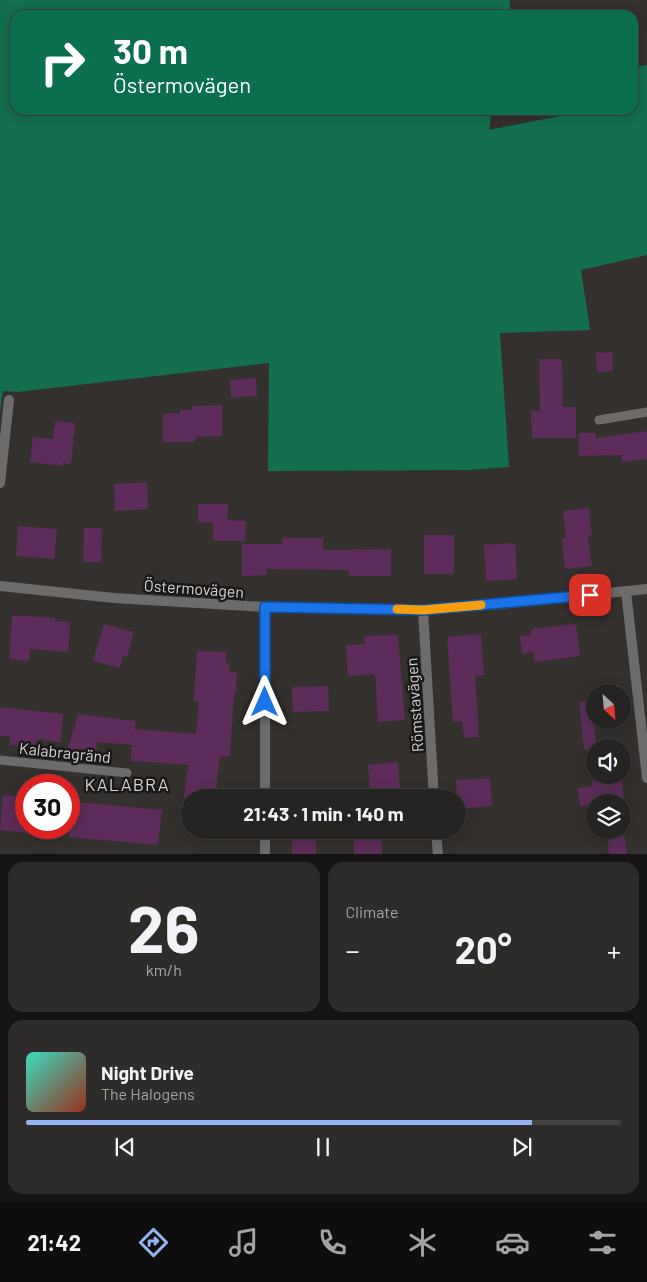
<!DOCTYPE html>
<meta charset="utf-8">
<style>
body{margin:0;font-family:Barlow,sans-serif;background:#2e2c2a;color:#f1f3f6;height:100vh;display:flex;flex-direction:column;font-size:19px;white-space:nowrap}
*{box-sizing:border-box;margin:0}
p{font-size:16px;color:#a4a4a5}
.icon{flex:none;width:28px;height:28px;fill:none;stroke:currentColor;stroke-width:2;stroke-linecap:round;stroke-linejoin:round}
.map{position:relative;height:854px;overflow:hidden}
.side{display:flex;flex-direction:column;gap:8px;padding:8px;background:#151413;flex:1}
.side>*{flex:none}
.banner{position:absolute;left:10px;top:10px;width:628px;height:105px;border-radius:15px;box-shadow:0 2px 12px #0003,0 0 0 1px #424140;background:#0b6e4f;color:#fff;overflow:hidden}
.needle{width:32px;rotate:154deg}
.fabs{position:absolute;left:586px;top:684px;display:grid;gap:10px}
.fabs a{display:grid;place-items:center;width:45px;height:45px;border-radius:50%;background:#262422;box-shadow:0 2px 12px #0003,0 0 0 1px #424140;font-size:25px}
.speed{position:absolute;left:15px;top:774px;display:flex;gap:10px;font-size:25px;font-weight:700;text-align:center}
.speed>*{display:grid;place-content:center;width:65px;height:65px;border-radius:50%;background:#262422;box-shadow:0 2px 12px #0003,0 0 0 1px #424140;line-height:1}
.speed .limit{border:8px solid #d22;background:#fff;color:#111}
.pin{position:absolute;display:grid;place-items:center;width:42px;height:42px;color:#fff;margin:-21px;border-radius:10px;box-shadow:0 2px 8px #0006}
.me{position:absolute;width:55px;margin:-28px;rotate:0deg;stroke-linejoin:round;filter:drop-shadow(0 0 4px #0008)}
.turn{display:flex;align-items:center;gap:18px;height:105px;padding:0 20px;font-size:22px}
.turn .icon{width:65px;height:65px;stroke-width:2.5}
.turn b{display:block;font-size:35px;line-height:42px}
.big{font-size:38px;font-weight:700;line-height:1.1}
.side .card{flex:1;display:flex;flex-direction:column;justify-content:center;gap:8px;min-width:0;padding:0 18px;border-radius:15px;background:#2e2c2a}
.side .dial{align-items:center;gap:0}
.dial b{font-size:65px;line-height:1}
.song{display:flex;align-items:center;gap:15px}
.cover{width:60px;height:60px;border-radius:8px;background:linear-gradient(135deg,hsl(170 70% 55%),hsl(10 70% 35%))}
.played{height:5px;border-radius:2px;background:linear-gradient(90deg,#95b2f1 85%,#424140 85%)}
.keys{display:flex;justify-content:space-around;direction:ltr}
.heat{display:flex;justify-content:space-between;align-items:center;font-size:28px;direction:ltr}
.side .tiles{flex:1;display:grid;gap:8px;grid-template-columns:1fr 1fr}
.card:last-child{grid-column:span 2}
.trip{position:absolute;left:181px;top:789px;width:285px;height:50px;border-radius:25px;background:#262422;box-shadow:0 2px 12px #0003,0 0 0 1px #424140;font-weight:700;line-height:50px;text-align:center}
.menu{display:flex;height:80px;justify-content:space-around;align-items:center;background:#0f0e0e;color:#a4a4a5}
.menu .icon{width:35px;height:35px}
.menu .selected{color:#95b2f1}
.menu b{font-size:22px;color:#f1f3f6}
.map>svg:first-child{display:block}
.forest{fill:#146f4f}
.building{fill:#5d2c5a}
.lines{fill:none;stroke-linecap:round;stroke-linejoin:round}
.service{stroke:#6e6c6b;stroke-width:9}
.minor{stroke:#6e6c6b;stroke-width:10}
.route-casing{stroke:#114b97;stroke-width:12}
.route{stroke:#1a73e8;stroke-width:9}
.slow{stroke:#f59e0b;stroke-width:9}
.labels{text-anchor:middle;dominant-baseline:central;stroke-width:5;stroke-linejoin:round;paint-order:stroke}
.street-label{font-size:16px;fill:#d5d3d1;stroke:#1a1817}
.neighbourhood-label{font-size:18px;letter-spacing:1px;fill:#d5d3d1;stroke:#1a1817}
</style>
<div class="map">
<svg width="647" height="855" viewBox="0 0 647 855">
<rect width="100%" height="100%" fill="#33302d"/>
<path class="forest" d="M 0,0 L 510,0 L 510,15 L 15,15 L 15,110 L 492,110 L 489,130 L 590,110 L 632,110 L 633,102 L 635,101 L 633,67 L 647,65 L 647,255 L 581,270 L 590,330 L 500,333 L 509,467 L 469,470 L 268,471 L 269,363 L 17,392 L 3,391 L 0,412 Z"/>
<path class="building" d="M 612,352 L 613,371 L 597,372 L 596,353 Z
M 539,359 L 562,359 L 563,407 L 576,407 L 576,438 L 532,438 L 531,411 L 540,411 Z
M 256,378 L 257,396 L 231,398 L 230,380 Z
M 222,405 L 222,436 L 195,437 L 195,442 L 163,442 L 163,414 L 180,413 L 180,410 L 193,410 L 192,406 Z
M 55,421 L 75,423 L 71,464 L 63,463 L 62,466 L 30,462 L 33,437 L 53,439 Z
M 647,431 L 647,459 L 622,462 L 621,455 L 579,456 L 579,433 L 595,433 L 595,438 Z
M 147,482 L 148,509 L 115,511 L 114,484 Z
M 198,504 L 228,504 L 227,520 L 246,521 L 245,541 L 213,541 L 213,523 L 198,522 Z
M 589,508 L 592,537 L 588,537 L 592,566 L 565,569 L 562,538 L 566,538 L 563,511 Z
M 18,526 L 57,529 L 54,559 L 16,556 Z
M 84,528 L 102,528 L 101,562 L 83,562 Z
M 424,535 L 454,535 L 454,574 L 424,574 Z
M 282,538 L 323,538 L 323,550 L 391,549 L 391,576 L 349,576 L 349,570 L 266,569 L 266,575 L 242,576 L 242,544 L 282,544 Z
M 515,543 L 517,579 L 486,581 L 484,545 Z
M 12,615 L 55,618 L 55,621 L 70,622 L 68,652 L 30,649 L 29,661 L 9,659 Z
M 104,624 L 134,632 L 127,657 L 123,656 L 120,668 L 93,661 Z
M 576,624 L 580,656 L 535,662 L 533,652 L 522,654 L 520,636 L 531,635 L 531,629 Z
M 481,634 L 484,675 L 475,676 L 479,737 L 464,738 L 462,721 L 453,722 L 447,637 Z
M 398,635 L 405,720 L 378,722 L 375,674 L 348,676 L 346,645 L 365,644 L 364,636 Z
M 197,651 L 226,652 L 226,663 L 230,663 L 229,672 L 237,672 L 236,693 L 234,693 L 230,757 L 220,756 L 215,798 L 184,798 L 188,765 L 131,761 L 132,745 L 97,742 L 96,754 L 67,751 L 78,714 L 136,721 L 135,729 L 196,734 L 199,701 L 194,701 Z
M 328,686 L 329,711 L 293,712 L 292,687 Z
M 595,700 L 595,749 L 584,750 L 579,702 Z
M 0,707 L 63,714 L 61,742 L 37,739 L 36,747 L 10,745 L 10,737 L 0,736 Z
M 398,762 L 400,788 L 370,791 L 368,765 Z
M 490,778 L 492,806 L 458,809 L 456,780 Z
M 622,779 L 624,804 L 622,804 L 622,802 L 595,802 L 595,807 L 594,804 L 580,806 L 578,788 L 592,786 L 592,782 Z
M 3,795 L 26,797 L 26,833 L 0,830 Z
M 69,801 L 162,810 L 158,845 L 69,837 Z
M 381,833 L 382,854 L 354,855 L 354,834 Z
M 316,834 L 316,855 L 292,855 L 292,835 Z
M 625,836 L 627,855 L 609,855 L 608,838 Z"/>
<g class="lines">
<path class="service" d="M 599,420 L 647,412
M 0,760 L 127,773"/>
<path class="minor" d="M 0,483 L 9,400
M 0,586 L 114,598 L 265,607 L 423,610 L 501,604 L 647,589
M 626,591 L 647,778
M 423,610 L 434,798
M 265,798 L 265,607
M 436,830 L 438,855
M 265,855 L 265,830"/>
</g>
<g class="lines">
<defs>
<path id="route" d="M 265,702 L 265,607 L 423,610 L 590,595"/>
</defs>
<use href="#route" class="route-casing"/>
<use href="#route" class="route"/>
<path class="slow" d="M 397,609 L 423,610 L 481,605"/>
</g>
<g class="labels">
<g class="street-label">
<text transform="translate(194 588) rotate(4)">Östermovägen</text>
<text transform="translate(414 705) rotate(-94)">Römstavägen</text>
<text transform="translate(65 752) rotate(6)">Kalabragränd</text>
</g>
<g class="neighbourhood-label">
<text x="127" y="784">KALABRA</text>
</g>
</g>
</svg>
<div class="fabs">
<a><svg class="needle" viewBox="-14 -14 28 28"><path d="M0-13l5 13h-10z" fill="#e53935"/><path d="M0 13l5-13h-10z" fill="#a4a4a5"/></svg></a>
<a><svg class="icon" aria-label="sound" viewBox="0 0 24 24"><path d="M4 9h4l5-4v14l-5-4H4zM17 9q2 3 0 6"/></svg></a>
<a><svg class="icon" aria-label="layers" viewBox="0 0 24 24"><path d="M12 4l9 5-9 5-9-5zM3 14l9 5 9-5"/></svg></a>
</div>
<div class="speed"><div class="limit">30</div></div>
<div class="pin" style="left:590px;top:595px;background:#d93025"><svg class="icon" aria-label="arrive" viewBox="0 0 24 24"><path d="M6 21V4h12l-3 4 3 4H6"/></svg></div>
<svg class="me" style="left:265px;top:702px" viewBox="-20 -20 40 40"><path d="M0-17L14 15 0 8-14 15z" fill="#1a73e8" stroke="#fff" stroke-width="4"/></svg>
<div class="trip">21:43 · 1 min · 140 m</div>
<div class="banner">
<div class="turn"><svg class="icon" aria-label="right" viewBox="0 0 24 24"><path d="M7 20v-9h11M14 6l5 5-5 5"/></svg><div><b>30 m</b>Östermovägen</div></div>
</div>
</div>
<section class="side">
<div class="tiles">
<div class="card dial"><b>26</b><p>km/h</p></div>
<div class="card"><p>Climate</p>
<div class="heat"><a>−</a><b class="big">20°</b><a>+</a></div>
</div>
<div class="card">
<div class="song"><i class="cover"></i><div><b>Night Drive</b><p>The Halogens</p></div></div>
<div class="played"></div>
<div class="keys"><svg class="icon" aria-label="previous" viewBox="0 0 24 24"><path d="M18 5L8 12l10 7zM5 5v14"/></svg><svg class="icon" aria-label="pause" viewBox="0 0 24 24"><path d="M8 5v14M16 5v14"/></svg><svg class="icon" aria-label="next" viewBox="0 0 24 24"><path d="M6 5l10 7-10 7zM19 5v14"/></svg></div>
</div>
</div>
</section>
<nav class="menu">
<b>21:42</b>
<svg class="icon selected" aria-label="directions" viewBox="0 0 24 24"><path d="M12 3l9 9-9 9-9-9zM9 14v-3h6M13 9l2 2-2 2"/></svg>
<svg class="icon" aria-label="music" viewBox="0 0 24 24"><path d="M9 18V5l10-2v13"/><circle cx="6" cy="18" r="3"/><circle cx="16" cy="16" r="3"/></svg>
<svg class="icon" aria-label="phone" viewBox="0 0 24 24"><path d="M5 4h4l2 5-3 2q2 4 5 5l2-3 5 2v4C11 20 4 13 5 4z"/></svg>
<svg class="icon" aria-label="climate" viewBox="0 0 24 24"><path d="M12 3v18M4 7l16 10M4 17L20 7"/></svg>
<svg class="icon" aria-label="car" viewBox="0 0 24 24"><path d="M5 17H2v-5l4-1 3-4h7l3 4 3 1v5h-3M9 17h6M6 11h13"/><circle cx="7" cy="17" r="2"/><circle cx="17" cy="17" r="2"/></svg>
<svg class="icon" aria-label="filters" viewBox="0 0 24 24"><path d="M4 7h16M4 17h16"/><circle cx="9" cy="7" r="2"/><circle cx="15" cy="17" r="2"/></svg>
</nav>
